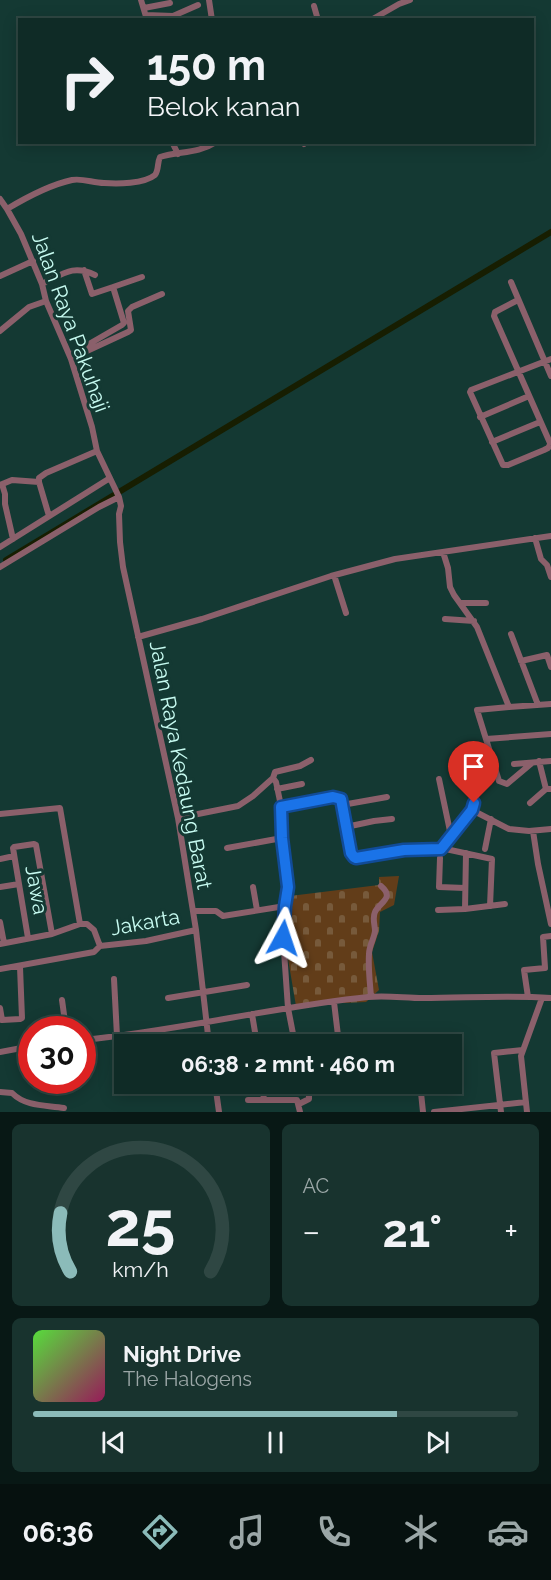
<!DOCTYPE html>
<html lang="id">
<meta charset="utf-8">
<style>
body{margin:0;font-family:Raleway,sans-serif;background:#18332e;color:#f1f3f6;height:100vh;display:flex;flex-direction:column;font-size:22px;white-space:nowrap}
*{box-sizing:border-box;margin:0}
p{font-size:20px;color:#9ba7a7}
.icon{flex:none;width:33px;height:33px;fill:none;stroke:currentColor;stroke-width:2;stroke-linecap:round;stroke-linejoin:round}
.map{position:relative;height:1112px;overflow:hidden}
.details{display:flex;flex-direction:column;gap:12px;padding:12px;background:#081815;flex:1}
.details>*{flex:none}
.top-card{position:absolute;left:18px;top:18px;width:516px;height:126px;border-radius:0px;box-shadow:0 3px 15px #0003,0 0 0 2px #2f4743;background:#0f2b26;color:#f1f3f6;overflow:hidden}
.speed{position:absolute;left:18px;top:1016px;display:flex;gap:12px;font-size:30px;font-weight:700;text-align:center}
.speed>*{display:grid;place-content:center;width:78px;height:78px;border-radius:50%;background:#0f2b26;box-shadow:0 3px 15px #0003,0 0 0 2px #2f4743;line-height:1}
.speed .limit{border:9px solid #d22;background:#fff;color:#111}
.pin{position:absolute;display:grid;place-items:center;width:51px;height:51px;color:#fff;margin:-62px -26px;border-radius:50% 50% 50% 0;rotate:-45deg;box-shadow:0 0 6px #0007}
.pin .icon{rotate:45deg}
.me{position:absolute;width:66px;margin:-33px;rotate:5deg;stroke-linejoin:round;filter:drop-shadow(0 0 4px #0008)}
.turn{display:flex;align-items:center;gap:21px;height:126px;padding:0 30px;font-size:27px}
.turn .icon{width:78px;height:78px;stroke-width:2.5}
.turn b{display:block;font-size:42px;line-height:51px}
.big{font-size:45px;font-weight:700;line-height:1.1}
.details .widget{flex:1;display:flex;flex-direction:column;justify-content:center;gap:9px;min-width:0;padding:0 21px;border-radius:9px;background:#18332e}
.details .dial{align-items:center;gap:0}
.dial svg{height:156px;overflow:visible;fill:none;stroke:#2f4743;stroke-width:7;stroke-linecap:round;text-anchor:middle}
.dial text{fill:#f1f3f6;stroke:none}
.song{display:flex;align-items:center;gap:18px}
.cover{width:72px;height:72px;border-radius:9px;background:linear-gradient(135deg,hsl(110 70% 55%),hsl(330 70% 35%))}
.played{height:6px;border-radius:3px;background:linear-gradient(90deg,#8bbbb9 75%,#2f4743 75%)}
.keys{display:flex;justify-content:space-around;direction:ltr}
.heat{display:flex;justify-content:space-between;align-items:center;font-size:33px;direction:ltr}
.details .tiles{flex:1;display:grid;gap:12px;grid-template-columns:1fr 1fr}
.widget:last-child{grid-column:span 2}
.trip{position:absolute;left:114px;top:1034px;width:348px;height:60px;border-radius:0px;background:#0f2b26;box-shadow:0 3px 15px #0003,0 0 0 2px #2f4743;font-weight:700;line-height:60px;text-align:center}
.tabs{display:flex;height:96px;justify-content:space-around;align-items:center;background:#06110f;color:#9ba7a7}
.tabs .icon{width:42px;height:42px}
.tabs .selected{color:#8bbbb9}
.tabs b{font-size:27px;color:#f1f3f6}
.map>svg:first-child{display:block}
.cemetery{fill:url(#cemetery-stones)}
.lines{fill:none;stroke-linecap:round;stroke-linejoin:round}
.canal{stroke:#171e01;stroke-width:6}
.minor{stroke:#8b606b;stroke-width:6}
.route-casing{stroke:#114b97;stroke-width:15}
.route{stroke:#1a73e8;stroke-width:10}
.labels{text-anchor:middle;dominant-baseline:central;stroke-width:6;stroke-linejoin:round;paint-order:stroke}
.street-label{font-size:21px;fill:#c7fbf1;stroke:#143933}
</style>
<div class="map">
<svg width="551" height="1112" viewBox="0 0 551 1112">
<defs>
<pattern id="cemetery-stones" width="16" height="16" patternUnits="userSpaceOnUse" patternTransform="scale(1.5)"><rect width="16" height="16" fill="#623d19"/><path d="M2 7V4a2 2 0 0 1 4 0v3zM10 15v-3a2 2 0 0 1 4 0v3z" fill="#775a3b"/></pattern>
</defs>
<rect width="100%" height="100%" fill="#143933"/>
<path class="cemetery" d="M 399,876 L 394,905 L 380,912 L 379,931 L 372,952 L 379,990 L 366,1002 L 344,1003 L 339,998 L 296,1006 L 284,935 L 290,896 L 379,885 L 379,877 Z"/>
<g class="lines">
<path class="canal" d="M 6,560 L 551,232"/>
<path class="minor" d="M 141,0 L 147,20
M 209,0 L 212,20
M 314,6 L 318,20
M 144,8 L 170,3
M 146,15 L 173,16 L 198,5
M 371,20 L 399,4 L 410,0
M 172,142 L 178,154
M 303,142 L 304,144
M 0,199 L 7,209 L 21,234 L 42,284 L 46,301 L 71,359 L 92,427 L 97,451 L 119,497 L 121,506 L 119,514 L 120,542 L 123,567 L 178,818 L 196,930 L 209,1044
M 7,209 C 27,197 49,185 72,180 C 83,178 93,183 104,183 C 117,184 144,184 155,175 C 159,170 157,163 160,157 C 179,151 198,154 216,142
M 84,270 L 92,294 L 113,287
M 0,276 L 33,261
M 511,282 L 551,376
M 42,284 C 63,274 73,264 95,275
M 518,300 L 495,312 L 494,316 L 550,443
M 0,331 L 29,307 L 46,301
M 70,355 L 122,325 L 124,323 L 113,287 L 142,277
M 74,357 L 128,332 L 131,330 L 128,311 L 132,307 L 162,294
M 551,359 L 471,390 L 470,392 L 503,465 L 508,465 L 544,450 L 548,448 L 551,443
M 480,417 L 529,396
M 492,442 L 540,422
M 39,482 L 39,478 L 46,473 L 97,451
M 2,484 L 5,494 L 5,504 L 13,539
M 0,485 L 12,480 L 39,482 L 49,516
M 535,538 L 541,559 L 547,565 L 551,577
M 0,547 L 110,478
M 443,552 L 448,568 L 450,587 L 454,595 L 477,627 L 509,707 L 551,704
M 0,567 L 99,507 L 119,497
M 334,575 L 346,613
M 461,603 L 486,603
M 445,619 L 474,621
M 511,634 L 538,705
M 138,637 L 202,619 L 331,576 L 395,559 L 551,536
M 521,661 L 547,655 L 551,667
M 509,707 L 477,710 L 499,781 L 507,784 L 532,763
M 486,739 L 551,734
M 539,761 L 546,789
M 514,764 L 551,761
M 273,778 L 276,782 L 281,806 L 282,838 L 288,887 L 283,937 L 288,1008 L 295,1044
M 439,779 L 451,836
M 277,789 L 302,784
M 530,803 L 546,789 L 551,789
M 342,805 L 387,797
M 281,806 L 333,797 L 341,799 L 351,853 L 354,857 L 403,850 L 438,849 L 441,848 L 472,810 L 474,804 L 463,764
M 472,810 L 509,829 L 529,831 L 551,829
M 0,814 L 60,808 L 80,924
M 178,818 L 238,806 L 253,796 L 273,778 L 275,772 L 300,766 L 311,760
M 346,827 L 374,821 L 392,819
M 533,831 L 538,864 L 551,924
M 227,848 L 282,838
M 441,848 L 492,859 L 490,906
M 485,849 L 491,819
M 440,858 L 439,887 L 465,888
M 0,859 L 14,856
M 0,887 L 19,884
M 253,887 L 257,910
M 465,909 L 466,853
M 438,910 L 465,909 L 505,904
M 193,911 L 216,911 L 223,916 L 285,906
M 0,922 L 4,943
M 28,938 L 13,848 L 14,847 L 34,844 L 36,845 L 52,934
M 0,944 L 52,934 L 80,924 L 87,924 L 94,930 L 100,946
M 0,969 L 94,952 L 100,946 L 146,941 L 196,930
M 114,979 L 117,1036
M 371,997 C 370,983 368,968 369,954 C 369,946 374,939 375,931 C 375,925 372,918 375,912 C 380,902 395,898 381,886
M 528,997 L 524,970 L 545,968 L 543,937 L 551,936
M 168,998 L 247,985
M 62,1000 L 66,1029
M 334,1002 L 339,1044
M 0,1008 L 2,1020 L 20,1019 L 22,1018 L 20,967
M 252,1014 L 257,1044
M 82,1040 C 178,1031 272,1007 368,997 C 386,995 405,998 423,998 C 466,998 508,995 551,998
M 0,1052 L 32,1046
M 215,1083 L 219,1112
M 262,1083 L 264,1100
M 420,1083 L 423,1112
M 0,1092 L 12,1093 C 26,1107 46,1105 64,1108
M 248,1100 L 297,1100 L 300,1112
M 299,1104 L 309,1099 L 309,1093 L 305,1083
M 434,1112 L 526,1102
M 501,1112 L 494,1053 L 523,1050
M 527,1112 L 521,1056 L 542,998"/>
</g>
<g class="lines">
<defs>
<path id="route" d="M 283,938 L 285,906 L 288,887 L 282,838 L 281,807 L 333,797 L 341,799 L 351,853 L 354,857 L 356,858 L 404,850 L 441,849 L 472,810 L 474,803"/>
</defs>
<use href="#route" class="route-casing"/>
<use href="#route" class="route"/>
</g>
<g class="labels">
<g class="street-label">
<text transform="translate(71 322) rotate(70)">Jalan Raya Pakuhaji</text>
<text transform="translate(181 765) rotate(79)">Jalan Raya Kedaung Barat</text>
<text transform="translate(37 890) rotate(80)">Jawa</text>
<text transform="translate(145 922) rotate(-10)">Jakarta</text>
</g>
</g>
</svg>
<div class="speed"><div class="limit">30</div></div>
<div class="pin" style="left:474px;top:803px;background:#d93025"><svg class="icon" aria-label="arrive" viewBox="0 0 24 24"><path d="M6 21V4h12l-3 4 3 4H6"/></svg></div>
<svg class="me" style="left:283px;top:938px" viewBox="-20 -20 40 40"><path d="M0-17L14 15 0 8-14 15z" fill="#1a73e8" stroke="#fff" stroke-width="4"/></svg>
<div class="trip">06:38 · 2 mnt · 460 m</div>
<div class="top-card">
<div class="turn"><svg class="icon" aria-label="right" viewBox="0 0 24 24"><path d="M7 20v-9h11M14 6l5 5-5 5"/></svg><div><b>150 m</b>Belok kanan</div></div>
</div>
</div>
<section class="details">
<div class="tiles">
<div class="widget dial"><svg viewBox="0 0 100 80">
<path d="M14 69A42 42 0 1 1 86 69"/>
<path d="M14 69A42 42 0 0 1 9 39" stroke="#8bbbb9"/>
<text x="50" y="56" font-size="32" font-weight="700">25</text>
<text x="50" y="72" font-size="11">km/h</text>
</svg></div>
<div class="widget"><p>AC</p>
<div class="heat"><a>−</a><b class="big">21°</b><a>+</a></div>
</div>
<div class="widget">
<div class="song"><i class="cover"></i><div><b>Night Drive</b><p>The Halogens</p></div></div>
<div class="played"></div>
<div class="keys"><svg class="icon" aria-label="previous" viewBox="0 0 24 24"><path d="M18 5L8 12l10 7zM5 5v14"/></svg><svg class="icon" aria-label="pause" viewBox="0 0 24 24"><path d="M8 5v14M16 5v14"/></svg><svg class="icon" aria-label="next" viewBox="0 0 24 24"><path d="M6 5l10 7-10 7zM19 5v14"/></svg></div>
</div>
</div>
</section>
<nav class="tabs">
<b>06:36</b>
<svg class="icon selected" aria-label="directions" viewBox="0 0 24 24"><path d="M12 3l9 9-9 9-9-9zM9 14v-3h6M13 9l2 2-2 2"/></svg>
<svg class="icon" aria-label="music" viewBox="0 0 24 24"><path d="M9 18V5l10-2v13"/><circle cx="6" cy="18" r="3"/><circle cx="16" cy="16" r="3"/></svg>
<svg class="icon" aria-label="phone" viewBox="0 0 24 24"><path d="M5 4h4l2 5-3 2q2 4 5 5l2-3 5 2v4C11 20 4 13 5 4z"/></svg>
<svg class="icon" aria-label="climate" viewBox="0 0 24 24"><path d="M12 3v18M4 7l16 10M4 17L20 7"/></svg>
<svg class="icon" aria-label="car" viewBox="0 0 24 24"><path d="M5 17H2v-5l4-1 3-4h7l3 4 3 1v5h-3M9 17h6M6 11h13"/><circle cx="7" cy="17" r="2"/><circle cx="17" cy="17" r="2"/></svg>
</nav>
